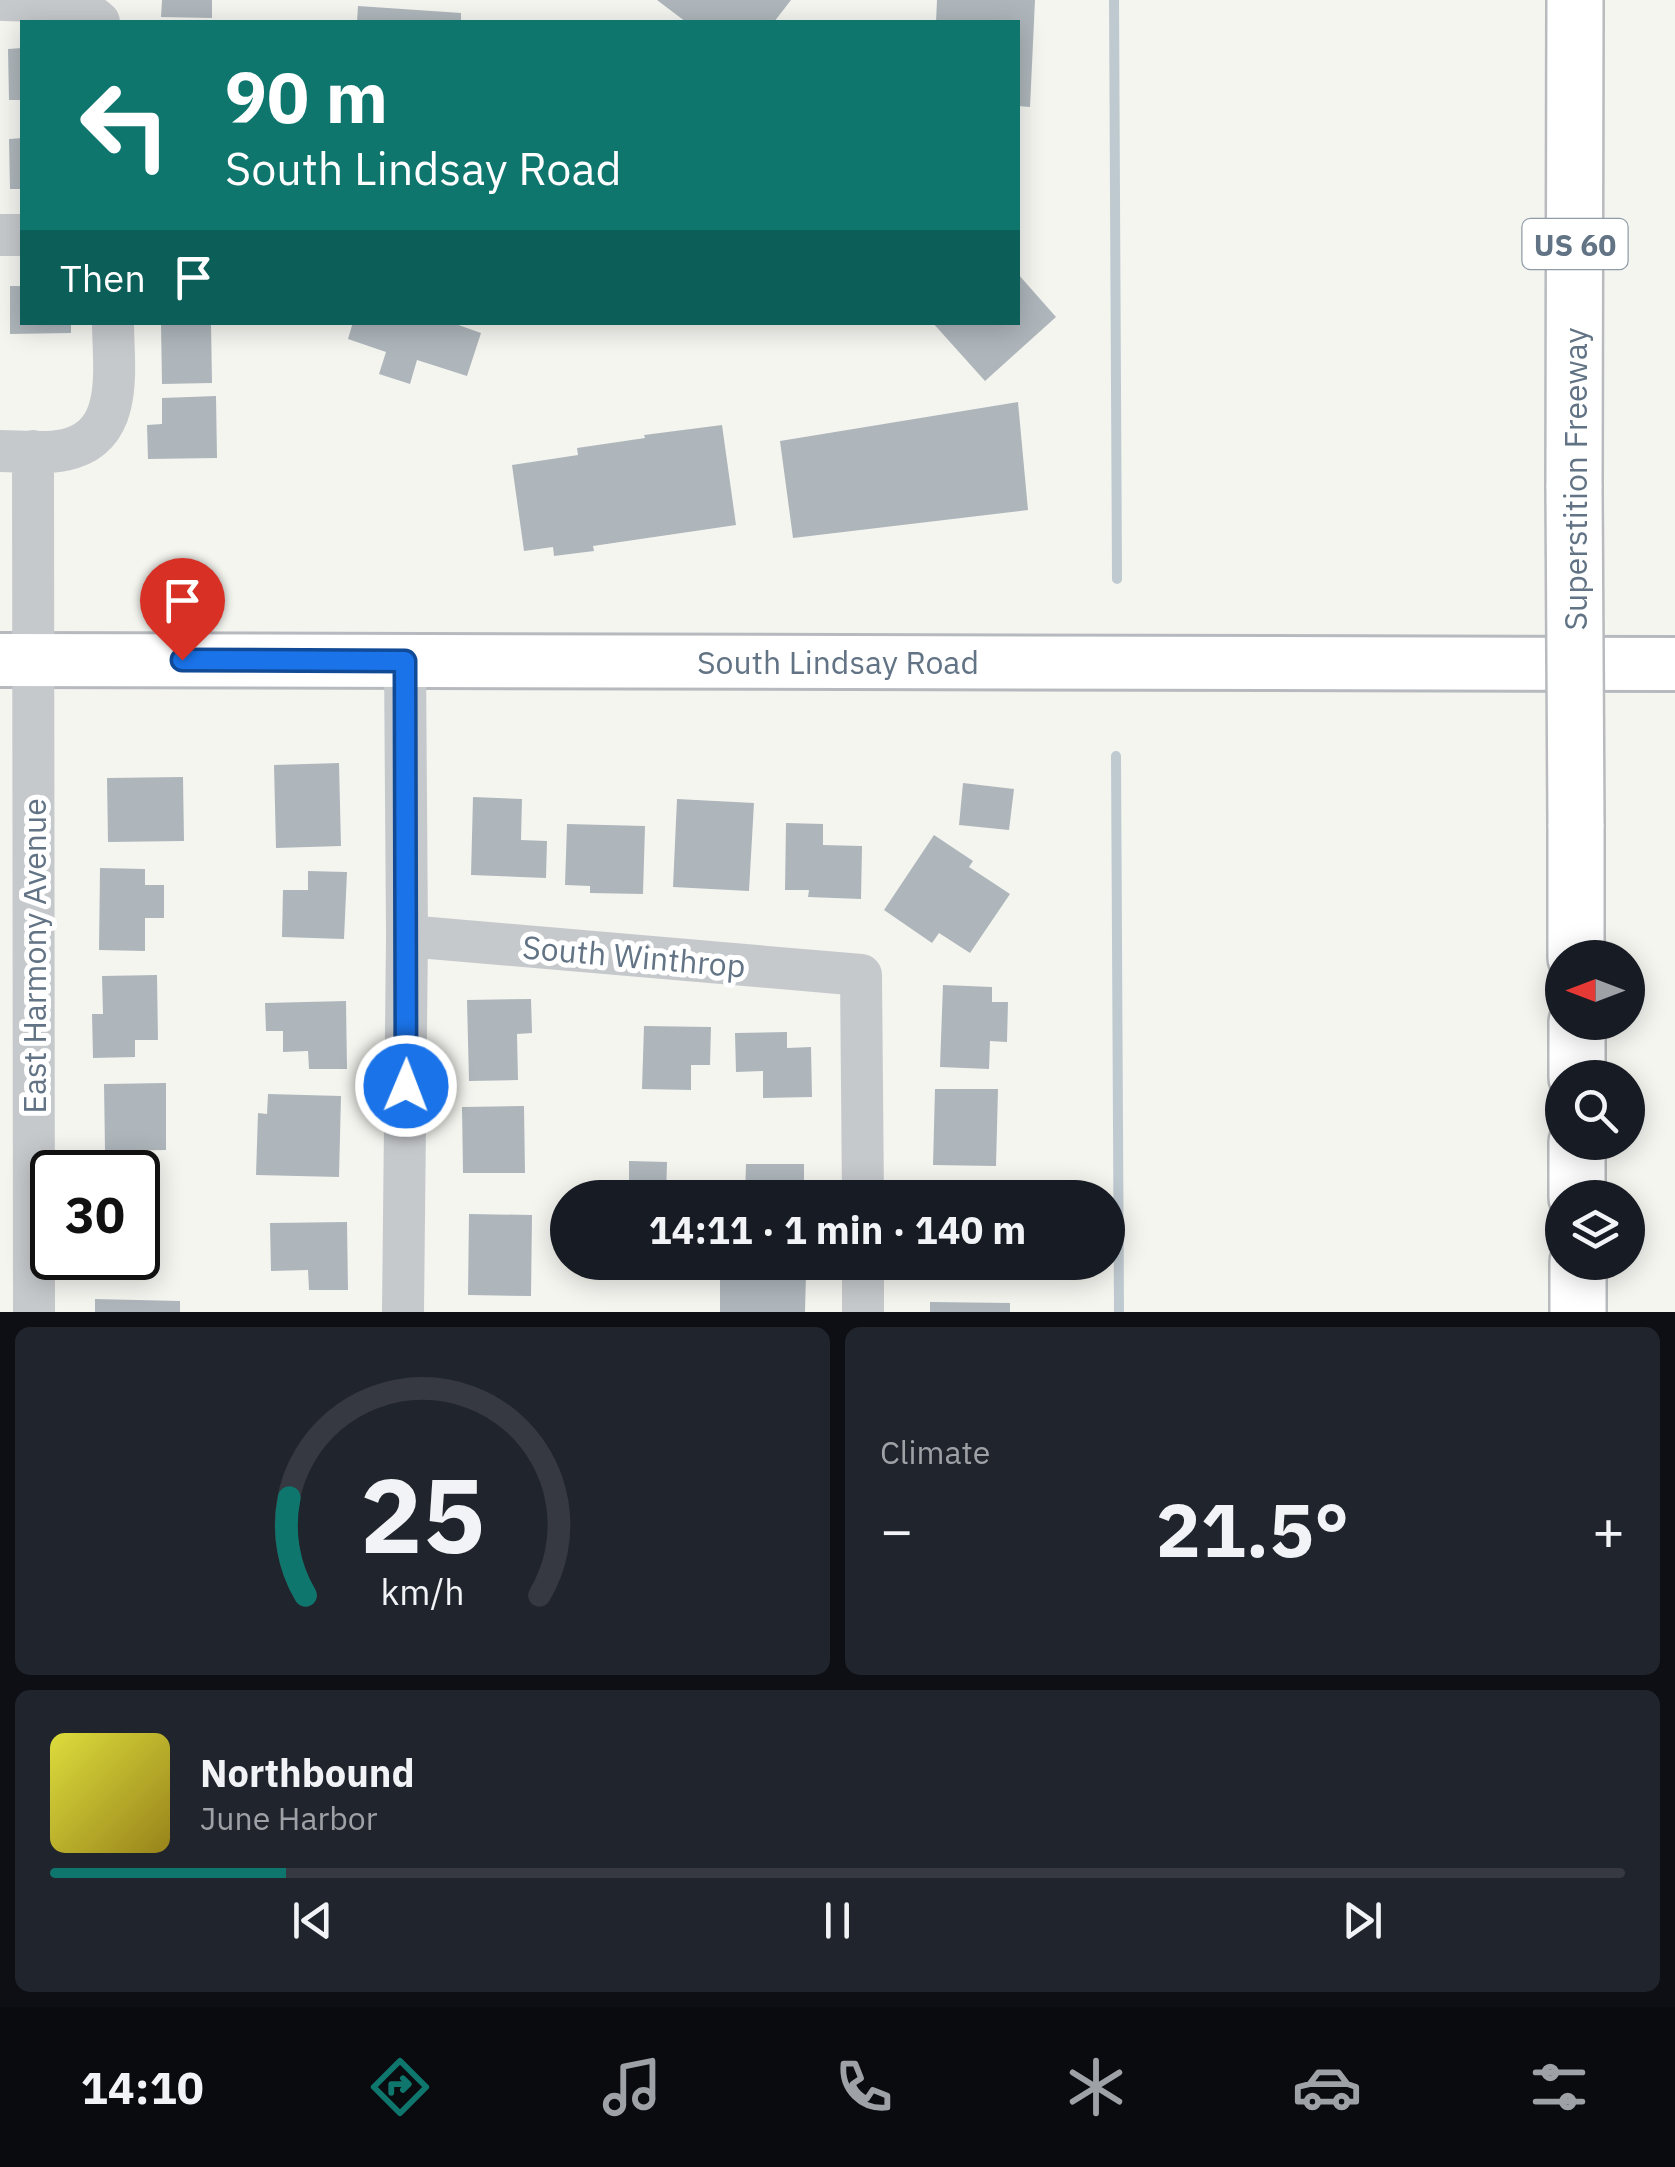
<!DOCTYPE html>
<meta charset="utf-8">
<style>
body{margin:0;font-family:"IBM Plex Sans",sans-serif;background:#20242c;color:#f1f3f6;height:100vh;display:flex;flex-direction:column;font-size:38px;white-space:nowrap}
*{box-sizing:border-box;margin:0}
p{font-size:32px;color:#9ea1a6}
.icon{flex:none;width:55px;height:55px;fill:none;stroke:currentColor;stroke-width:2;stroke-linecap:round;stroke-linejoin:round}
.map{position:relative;height:1312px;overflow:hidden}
.drawer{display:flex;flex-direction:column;gap:15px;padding:15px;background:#0d0f14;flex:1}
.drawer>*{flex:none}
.banner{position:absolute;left:20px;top:20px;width:1000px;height:305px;border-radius:0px;box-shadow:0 5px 25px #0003;background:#0f766e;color:#fff;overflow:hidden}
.needle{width:65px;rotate:270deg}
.controls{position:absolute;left:1545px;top:940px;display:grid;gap:20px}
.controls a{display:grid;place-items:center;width:100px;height:100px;border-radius:50%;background:#171b24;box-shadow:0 5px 25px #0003;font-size:50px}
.speed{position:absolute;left:30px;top:1150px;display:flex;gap:20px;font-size:50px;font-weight:700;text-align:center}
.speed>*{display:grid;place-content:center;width:130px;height:130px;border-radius:50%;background:#171b24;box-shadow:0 5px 25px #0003;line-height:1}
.speed .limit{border:5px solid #111;border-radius:15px;background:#fff;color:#111}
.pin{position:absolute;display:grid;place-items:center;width:85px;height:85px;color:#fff;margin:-102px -42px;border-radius:50% 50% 50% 0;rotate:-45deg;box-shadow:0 0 10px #0007}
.pin .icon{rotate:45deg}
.me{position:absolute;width:110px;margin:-55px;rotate:1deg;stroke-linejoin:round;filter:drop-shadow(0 0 8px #0008)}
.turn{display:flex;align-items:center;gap:35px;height:210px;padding:0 40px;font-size:45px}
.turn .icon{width:130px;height:130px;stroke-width:2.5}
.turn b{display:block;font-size:70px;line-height:85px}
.then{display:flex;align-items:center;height:95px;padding:0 40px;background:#0003;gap:20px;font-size:38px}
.big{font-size:75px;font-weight:700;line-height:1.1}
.drawer .card{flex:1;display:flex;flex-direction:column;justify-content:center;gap:15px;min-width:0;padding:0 35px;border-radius:15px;background:#20242c}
.drawer .dial{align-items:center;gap:0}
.dial svg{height:260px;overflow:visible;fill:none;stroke:#363941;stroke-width:7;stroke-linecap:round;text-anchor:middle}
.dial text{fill:#f1f3f6;stroke:none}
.song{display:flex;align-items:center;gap:30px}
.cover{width:120px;height:120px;border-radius:15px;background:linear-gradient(135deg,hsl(60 70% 55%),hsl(50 70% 35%))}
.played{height:10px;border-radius:5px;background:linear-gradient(90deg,#0f766e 15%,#363941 15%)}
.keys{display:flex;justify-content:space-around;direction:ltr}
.heat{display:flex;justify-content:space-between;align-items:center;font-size:55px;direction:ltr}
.drawer .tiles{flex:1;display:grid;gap:15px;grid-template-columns:1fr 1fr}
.card:last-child{grid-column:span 2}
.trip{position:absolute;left:550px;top:1180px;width:575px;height:100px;border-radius:50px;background:#171b24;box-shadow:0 5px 25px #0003;font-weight:700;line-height:100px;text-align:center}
.tab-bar{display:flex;height:160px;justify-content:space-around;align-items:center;background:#090b0e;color:#9ea1a6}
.tab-bar .icon{width:70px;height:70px}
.tab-bar .selected{color:#0f766e}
.tab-bar b{font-size:45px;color:#f1f3f6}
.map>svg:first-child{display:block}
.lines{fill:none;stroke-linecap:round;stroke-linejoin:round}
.stream{stroke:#bfcad0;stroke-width:10}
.building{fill:#aeb6bb}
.major-casing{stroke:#b6babe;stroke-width:58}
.highway-casing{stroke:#b8babd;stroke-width:60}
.minor{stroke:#c6c9cc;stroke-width:42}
.major{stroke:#fff;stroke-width:52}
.highway{stroke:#fff;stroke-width:55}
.highway-bridge-casing{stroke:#b8babd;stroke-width:60;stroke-linecap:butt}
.highway-bridge{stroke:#fff;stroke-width:55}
.route-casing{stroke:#114b97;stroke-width:25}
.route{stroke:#1a73e8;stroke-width:18}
.labels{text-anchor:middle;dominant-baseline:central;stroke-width:10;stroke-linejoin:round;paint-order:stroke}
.shield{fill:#fff;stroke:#909da9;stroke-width:2.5}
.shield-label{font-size:30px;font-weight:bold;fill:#617384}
.street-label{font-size:32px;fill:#617384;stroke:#fff}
</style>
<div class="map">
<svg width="1675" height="1312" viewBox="0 0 1675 1312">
<rect width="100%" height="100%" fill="#f5f5f0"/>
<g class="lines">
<path class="stream" d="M 1114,0 L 1117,579
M 1116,756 L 1119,1312"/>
</g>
<path class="building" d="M 162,0 L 212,0 L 212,18 L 161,17 Z
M 657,0 L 791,0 L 774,22 L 686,22 Z
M 937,0 L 1035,0 L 1030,107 L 1018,106 L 1018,22 L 936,22 Z
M 358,6 L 461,13 L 461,22 L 357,22 Z
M 22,48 L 22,100 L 9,100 L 8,49 Z
M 22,138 L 22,189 L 10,189 L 9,139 Z
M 1018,274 L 1056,317 L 985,381 L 932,322 L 1018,322 Z
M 10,286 L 22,286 L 22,322 L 71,322 L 71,333 L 10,334 Z
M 353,322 L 450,322 L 481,333 L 467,376 L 417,360 L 410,384 L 379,374 L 386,352 L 348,339 Z
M 211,323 L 212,383 L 162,384 L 161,324 Z
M 216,396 L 217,458 L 148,459 L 147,425 L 162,424 L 162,398 Z
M 1018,402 L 1028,510 L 793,538 L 780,441 Z
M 722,425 L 736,525 L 593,546 L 594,551 L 554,556 L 553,547 L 524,551 L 512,465 L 578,455 L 577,448 L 645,438 L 644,435 Z
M 339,763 L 341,846 L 276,848 L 274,765 Z
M 183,777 L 184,841 L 108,842 L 107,778 Z
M 963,783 L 1014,789 L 1009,830 L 959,825 Z
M 473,797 L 522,799 L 521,840 L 547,841 L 546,878 L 471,875 Z
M 677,799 L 754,803 L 749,891 L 673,887 Z
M 786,823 L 823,824 L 823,845 L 862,846 L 861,899 L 808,897 L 809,890 L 785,890 Z
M 567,824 L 645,826 L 643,894 L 590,893 L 590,886 L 565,885 Z
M 934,835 L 973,861 L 969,867 L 1010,894 L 970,953 L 939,933 L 932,943 L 884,910 Z
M 100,868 L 145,869 L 145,885 L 164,885 L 164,918 L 145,918 L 145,951 L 99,950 Z
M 308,871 L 347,872 L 344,939 L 282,937 L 283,890 L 308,890 Z
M 157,975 L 158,1040 L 135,1040 L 135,1057 L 93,1058 L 92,1014 L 103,1014 L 102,976 Z
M 943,985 L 992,987 L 992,1002 L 1008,1002 L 1007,1042 L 990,1041 L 989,1069 L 940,1067 Z
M 531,999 L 532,1033 L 517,1034 L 518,1080 L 469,1081 L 467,1000 Z
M 346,1001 L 347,1069 L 309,1069 L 308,1051 L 283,1052 L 283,1031 L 266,1031 L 265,1003 Z
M 644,1026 L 711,1027 L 710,1065 L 691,1065 L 691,1090 L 642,1089 Z
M 787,1032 L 787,1048 L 811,1047 L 812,1097 L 763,1098 L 763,1071 L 736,1072 L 735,1033 Z
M 166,1083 L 166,1150 L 105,1151 L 104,1084 Z
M 935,1089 L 998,1089 L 996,1166 L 933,1165 Z
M 268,1094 L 341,1096 L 339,1177 L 256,1175 L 258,1113 L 267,1114 Z
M 524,1106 L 525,1173 L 463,1173 L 462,1107 Z
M 629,1161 L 667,1162 L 666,1198 L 629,1198 Z
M 746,1164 L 804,1164 L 804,1198 L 745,1198 Z
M 990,1193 L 990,1198 L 944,1198 L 944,1194 Z
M 138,1206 L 158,1206 L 158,1254 L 138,1255 Z
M 469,1214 L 532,1215 L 531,1296 L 468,1295 Z
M 347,1222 L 348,1290 L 309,1290 L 308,1270 L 271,1271 L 270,1223 Z
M 97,1258 L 134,1258 L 135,1274 L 97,1274 Z
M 931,1262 L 980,1262 L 981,1275 L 931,1276 Z
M 720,1273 L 806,1274 L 805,1312 L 720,1312 Z
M 95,1299 L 180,1301 L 180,1312 L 95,1312 Z
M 930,1302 L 1010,1303 L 1010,1312 L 930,1312 Z"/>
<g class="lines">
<defs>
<path id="major" d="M 0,660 L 1675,664"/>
<path id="highway" d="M 1574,488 L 1575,0
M 1576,824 L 1576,958
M 1577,1022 L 1577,1078
M 1577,1142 L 1577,1198
M 1578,1262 L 1578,1312"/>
</defs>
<use href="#major" class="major-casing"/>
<use href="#highway" class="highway-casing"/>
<path class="minor" d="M 3,0 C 37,1 76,0 99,22
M 0,235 L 22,235
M 0,451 C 23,451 50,455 72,448 C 125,431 113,366 113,322
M 33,451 L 34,1312
M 407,936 L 861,975 L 863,1198
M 863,1262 L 863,1312
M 403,1312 L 407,936 L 405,661"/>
<use href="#major" class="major"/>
<use href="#highway" class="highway"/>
<defs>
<path id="highway-bridge" d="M 1574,488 L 1576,824"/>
</defs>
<use href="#highway-bridge" class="highway-bridge-casing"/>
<use href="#highway-bridge" class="highway-bridge"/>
</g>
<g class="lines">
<defs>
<path id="route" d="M 182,660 L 405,661 L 406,1086"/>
</defs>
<use href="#route" class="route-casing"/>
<use href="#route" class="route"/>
</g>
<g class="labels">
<rect class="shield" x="1522.5" y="219" width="105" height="50" rx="8"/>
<g class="shield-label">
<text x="1575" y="244">US 60</text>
</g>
<g class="street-label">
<text transform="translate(1575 479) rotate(-90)">Superstition Freeway</text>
<text x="838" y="662">South Lindsay Road</text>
<text transform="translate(34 956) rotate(-90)">East Harmony Avenue</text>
<text transform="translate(634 956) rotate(5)">South Winthrop</text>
</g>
</g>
</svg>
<div class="controls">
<a><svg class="needle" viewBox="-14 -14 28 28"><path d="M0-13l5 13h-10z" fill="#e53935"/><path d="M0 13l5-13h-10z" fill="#9ea1a6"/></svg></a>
<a><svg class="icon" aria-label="search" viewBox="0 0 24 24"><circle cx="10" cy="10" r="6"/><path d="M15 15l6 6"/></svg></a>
<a><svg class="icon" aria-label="layers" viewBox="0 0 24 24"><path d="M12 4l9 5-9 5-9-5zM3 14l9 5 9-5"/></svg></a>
</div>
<div class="speed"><div class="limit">30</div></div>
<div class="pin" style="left:182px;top:660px;background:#d93025"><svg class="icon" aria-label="arrive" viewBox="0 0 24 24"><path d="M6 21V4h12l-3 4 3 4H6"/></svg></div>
<svg class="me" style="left:406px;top:1086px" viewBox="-20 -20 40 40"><circle r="17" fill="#1a73e8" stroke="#fff" stroke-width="3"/><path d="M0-11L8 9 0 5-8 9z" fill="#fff"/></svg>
<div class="trip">14:11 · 1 min · 140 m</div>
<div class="banner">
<div class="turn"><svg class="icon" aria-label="left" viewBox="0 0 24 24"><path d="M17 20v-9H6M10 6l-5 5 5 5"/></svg><div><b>90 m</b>South Lindsay Road</div></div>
<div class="then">Then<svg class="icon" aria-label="arrive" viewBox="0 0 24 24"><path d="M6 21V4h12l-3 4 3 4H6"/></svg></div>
</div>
</div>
<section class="drawer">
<div class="tiles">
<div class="card dial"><svg viewBox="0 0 100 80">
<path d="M14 69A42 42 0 1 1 86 69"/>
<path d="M14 69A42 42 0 0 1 9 39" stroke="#0f766e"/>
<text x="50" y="56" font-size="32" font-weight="700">25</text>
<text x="50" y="72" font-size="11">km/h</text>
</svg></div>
<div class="card"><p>Climate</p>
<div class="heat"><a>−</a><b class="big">21.5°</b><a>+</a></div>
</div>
<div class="card">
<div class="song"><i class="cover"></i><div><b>Northbound</b><p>June Harbor</p></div></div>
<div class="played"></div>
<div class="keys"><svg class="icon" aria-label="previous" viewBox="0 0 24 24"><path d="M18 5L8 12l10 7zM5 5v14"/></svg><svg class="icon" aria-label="pause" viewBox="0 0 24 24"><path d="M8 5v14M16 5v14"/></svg><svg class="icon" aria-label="next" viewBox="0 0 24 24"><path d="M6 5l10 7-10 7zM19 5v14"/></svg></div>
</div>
</div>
</section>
<nav class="tab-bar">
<b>14:10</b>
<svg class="icon selected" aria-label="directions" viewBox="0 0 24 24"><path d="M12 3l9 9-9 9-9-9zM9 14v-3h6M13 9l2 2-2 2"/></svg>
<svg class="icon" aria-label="music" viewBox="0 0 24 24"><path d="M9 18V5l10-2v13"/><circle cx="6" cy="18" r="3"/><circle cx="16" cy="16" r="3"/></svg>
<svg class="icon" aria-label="phone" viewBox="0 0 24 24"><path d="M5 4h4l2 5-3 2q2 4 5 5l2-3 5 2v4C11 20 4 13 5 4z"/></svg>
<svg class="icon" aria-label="climate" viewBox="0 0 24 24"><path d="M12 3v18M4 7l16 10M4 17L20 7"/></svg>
<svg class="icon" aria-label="car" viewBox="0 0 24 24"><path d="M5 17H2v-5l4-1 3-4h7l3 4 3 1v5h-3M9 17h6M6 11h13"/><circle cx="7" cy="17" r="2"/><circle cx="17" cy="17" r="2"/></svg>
<svg class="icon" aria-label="filters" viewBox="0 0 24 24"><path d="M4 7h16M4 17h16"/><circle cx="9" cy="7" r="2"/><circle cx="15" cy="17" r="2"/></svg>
</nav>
